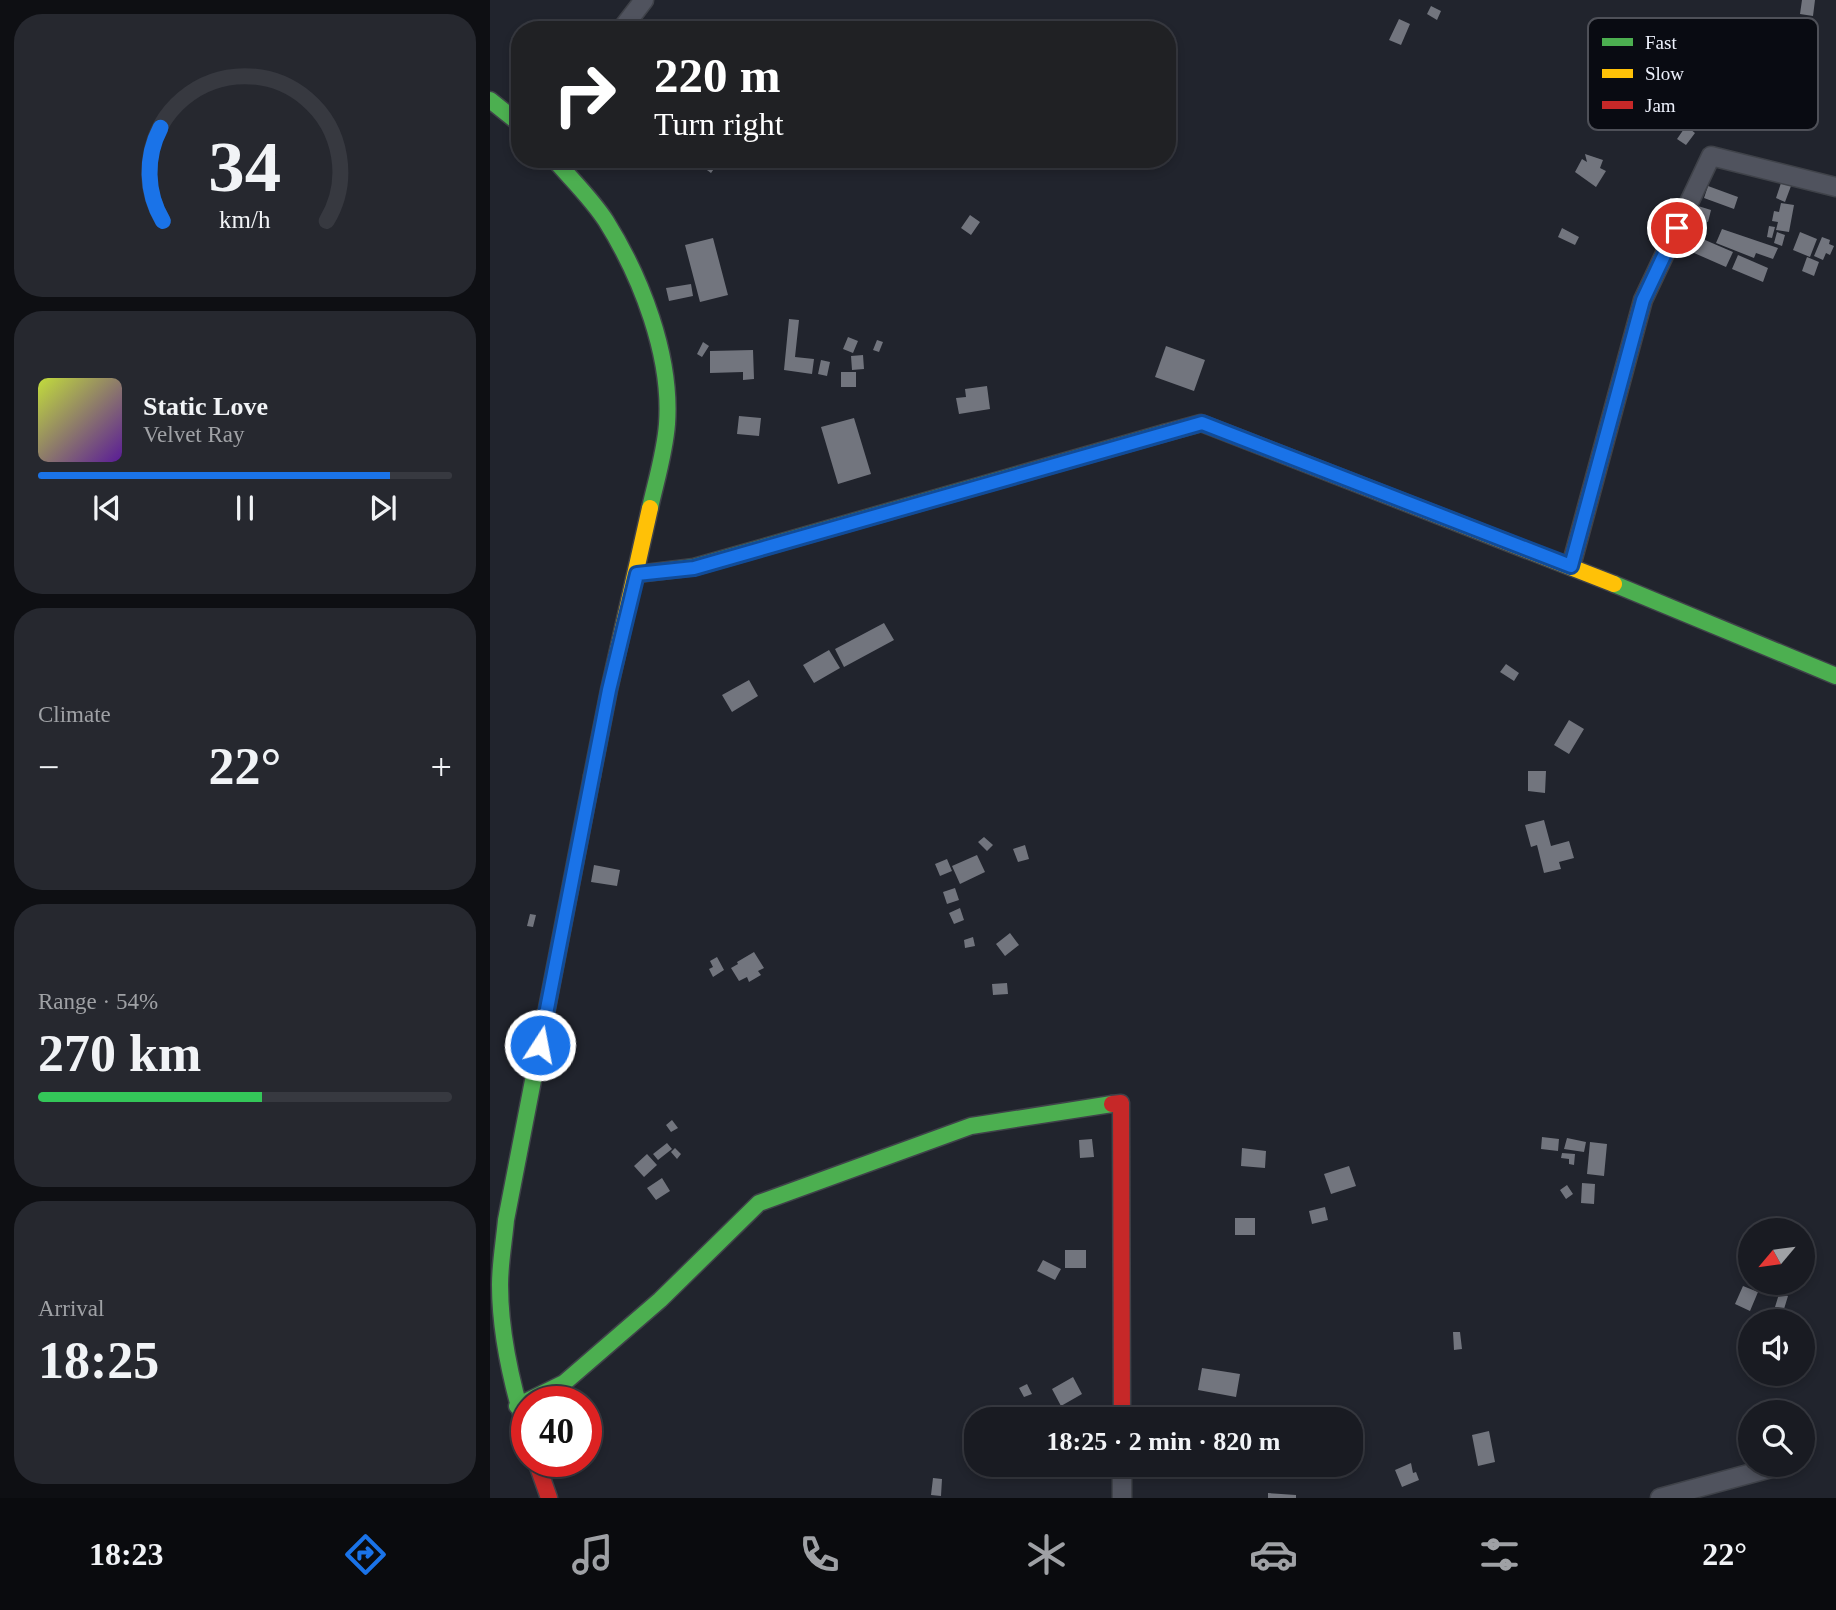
<!DOCTYPE html>
<meta charset="utf-8">
<style>
body{margin:0;font-family:"Times New Roman",serif;background:#26282f;color:#f1f3f6;height:100vh;display:flex;flex-direction:column;font-size:26px;white-space:nowrap}
*{box-sizing:border-box;margin:0}
p{font-size:23px;color:#9fa1a5}
.icon{flex:none;width:38px;height:38px;fill:none;stroke:currentColor;stroke-width:2;stroke-linecap:round;stroke-linejoin:round}
.map{position:relative;flex:1;overflow:hidden}
.sheet{display:flex;flex-direction:column;gap:14px;padding:14px;background:#0e0f13;width:490px}
.sheet>*{flex:none}
.guide{position:absolute;left:21px;top:21px;width:665px;height:147px;border-radius:28px;box-shadow:0 4px 10px #0003,0 0 0 2px #373940;background:#202124;color:#fff;overflow:hidden}
.needle{width:46px;rotate:241deg}
.tools{position:absolute;left:1248px;top:1218px;display:grid;gap:14px}
.tools a{display:grid;place-items:center;width:77px;height:77px;border-radius:50%;background:#191b22;box-shadow:0 4px 10px #0003,0 0 0 2px #373940;font-size:35px}
.speed{position:absolute;left:21px;top:1386px;display:flex;gap:14px;font-size:35px;font-weight:700;text-align:center}
.speed>*{display:grid;place-content:center;width:91px;height:91px;border-radius:50%;background:#191b22;box-shadow:0 4px 10px #0003,0 0 0 2px #373940;line-height:1}
.speed .limit{border:10px solid #d22;background:#fff;color:#111}
.pin{position:absolute;display:grid;place-items:center;width:60px;height:60px;color:#fff;margin:-30px;border:4px solid #fff;border-radius:50%;box-shadow:0 2px 7px #0007}
.me{position:absolute;width:77px;margin:-38px;rotate:11deg;stroke-linejoin:round;filter:drop-shadow(0 0 5px #0008)}
.turn{display:flex;align-items:center;gap:24px;height:147px;padding:0 28px;font-size:32px}
.turn .icon{width:91px;height:91px;stroke-width:2.5}
.turn b{display:block;font-size:49px;line-height:60px}
.big{font-size:52px;font-weight:700;line-height:1.1}
.sheet .tile{flex:1;display:flex;flex-direction:column;justify-content:center;gap:10px;min-width:0;padding:0 24px;border-radius:28px;background:#26282f}
.sheet .dial{align-items:center;gap:0}
.dial svg{height:182px;overflow:visible;fill:none;stroke:#373940;stroke-width:7;stroke-linecap:round;text-anchor:middle}
.dial text{fill:#f1f3f6;stroke:none}
.song{display:flex;align-items:center;gap:21px}
.cover{width:84px;height:84px;border-radius:10px;background:linear-gradient(135deg,hsl(70 70% 55%),hsl(270 70% 35%))}
.played{height:7px;border-radius:4px;background:linear-gradient(90deg,#1a73e8 85%,#373940 85%)}
.keys{display:flex;justify-content:space-around;direction:ltr}
.heat{display:flex;justify-content:space-between;align-items:center;font-size:38px;direction:ltr}
.charge{height:10px;border-radius:5px;background:linear-gradient(90deg,#34c759 54%,#373940 0)}
.trip{position:absolute;left:474px;top:1407px;width:399px;height:70px;border-radius:28px;background:#191b22;box-shadow:0 4px 10px #0003,0 0 0 2px #373940;font-weight:700;line-height:70px;text-align:center}
.menu{display:flex;height:112px;justify-content:space-around;align-items:center;background:#0a0b0e;color:#9fa1a5}
.menu .icon{width:49px;height:49px}
.menu .active{color:#1a73e8}
.menu b{font-size:32px;color:#f1f3f6}
main{display:flex;flex:1;min-height:0}
.map>svg:first-child{display:block}
.building{fill:#72757e}
.lines{fill:none;stroke-linecap:round;stroke-linejoin:round}
.street-casing{stroke:#3f4249;stroke-width:21}
.fast-casing{stroke:#3f4249;stroke-width:19}
.slow-casing{stroke:#3f4249;stroke-width:19}
.jam-casing{stroke:#3f4249;stroke-width:19}
.street{stroke:#50535e;stroke-width:18}
.fast{stroke:#4caf50;stroke-width:16}
.slow{stroke:#ffc107;stroke-width:16}
.jam{stroke:#c62828;stroke-width:16}
.route-casing{stroke:#114b97;stroke-width:18}
.route{stroke:#1a73e8;stroke-width:12}
.key{fill:#090b12;stroke:#4e5058;stroke-width:2}
.key-label{font-size:19px;fill:#eef2fd}
</style>
<main>
<section class="sheet">
<div class="tile dial"><svg viewBox="0 0 100 80">
<path d="M14 69A42 42 0 1 1 86 69"/>
<path d="M14 69A42 42 0 0 1 13 28" stroke="#1a73e8"/>
<text x="50" y="56" font-size="32" font-weight="700">34</text>
<text x="50" y="72" font-size="11">km/h</text>
</svg></div>
<div class="tile">
<div class="song"><i class="cover"></i><div><b>Static Love</b><p>Velvet Ray</p></div></div>
<div class="played"></div>
<div class="keys"><svg class="icon" aria-label="previous" viewBox="0 0 24 24"><path d="M18 5L8 12l10 7zM5 5v14"/></svg><svg class="icon" aria-label="pause" viewBox="0 0 24 24"><path d="M8 5v14M16 5v14"/></svg><svg class="icon" aria-label="next" viewBox="0 0 24 24"><path d="M6 5l10 7-10 7zM19 5v14"/></svg></div>
</div>
<div class="tile"><p>Climate</p>
<div class="heat"><a>−</a><b class="big">22°</b><a>+</a></div>
</div>
<div class="tile"><p>Range · 54%</p><b class="big">270 km</b><div class="charge"></div></div>
<div class="tile"><p>Arrival</p><b class="big">18:25</b></div>
</section>
<div class="map">
<svg width="1346" height="1498" viewBox="0 0 1346 1498">
<rect width="100%" height="100%" fill="#21242d"/>
<path class="building" d="M 1312,0 L 1325,0 L 1323,16 L 1310,14 Z
M 941,6 L 951,11 L 947,20 L 937,14 Z
M 909,19 L 920,24 L 911,45 L 899,40 Z
M 1196,126 L 1205,133 L 1196,145 L 1187,139 Z
M 1095,154 L 1113,160 L 1110,168 L 1116,171 L 1106,187 L 1085,172 L 1092,159 L 1097,162 Z
M 202,159 L 231,159 L 221,173 Z
M 1291,183 L 1301,186 L 1295,202 L 1286,198 Z
M 1218,186 L 1248,197 L 1244,209 L 1214,198 Z
M 1180,198 L 1190,202 L 1185,216 L 1175,212 Z
M 1291,203 L 1304,205 L 1299,232 L 1286,230 L 1288,222 L 1282,221 L 1284,211 L 1289,212 Z
M 1208,206 L 1221,210 L 1218,222 L 1204,218 Z
M 480,215 L 490,222 L 481,235 L 471,228 Z
M 1279,226 L 1285,227 L 1282,238 L 1277,237 Z
M 1072,228 L 1089,237 L 1085,245 L 1068,237 Z
M 1232,229 L 1288,248 L 1283,259 L 1266,253 L 1264,258 L 1226,243 Z
M 1287,232 L 1295,235 L 1292,246 L 1284,243 Z
M 1310,232 L 1327,239 L 1320,257 L 1303,250 Z
M 1201,234 L 1243,252 L 1236,267 L 1195,249 Z
M 1332,237 L 1340,240 L 1339,244 L 1344,246 L 1340,255 L 1336,253 L 1333,260 L 1324,256 Z
M 223,238 L 238,295 L 210,302 L 195,245 Z
M 1248,255 L 1278,268 L 1273,282 L 1242,269 Z
M 1317,257 L 1329,262 L 1324,276 L 1312,271 Z
M 201,284 L 203,296 L 179,301 L 176,288 Z
M 299,319 L 309,320 L 305,357 L 324,359 L 322,374 L 294,370 Z
M 358,337 L 368,341 L 363,353 L 353,349 Z
M 387,340 L 393,342 L 389,352 L 383,350 Z
M 213,342 L 219,346 L 212,357 L 207,354 Z
M 676,346 L 715,360 L 704,391 L 665,377 Z
M 263,350 L 264,379 L 253,380 L 253,372 L 220,373 L 220,351 Z
M 373,355 L 374,369 L 362,370 L 361,356 Z
M 331,360 L 340,362 L 337,376 L 328,374 Z
M 351,372 L 366,372 L 366,387 L 351,387 Z
M 497,386 L 500,409 L 469,414 L 466,398 L 476,397 L 475,389 Z
M 249,416 L 271,418 L 269,436 L 247,434 Z
M 364,418 L 381,474 L 348,484 L 331,427 Z
M 394,623 L 404,640 L 354,667 L 345,649 Z
M 339,650 L 350,668 L 324,683 L 313,665 Z
M 1016,664 L 1029,673 L 1024,681 L 1010,672 Z
M 259,680 L 268,696 L 242,712 L 232,695 Z
M 1079,720 L 1094,729 L 1079,754 L 1064,745 Z
M 1038,771 L 1056,771 L 1055,793 L 1038,791 Z
M 1054,820 L 1061,846 L 1079,841 L 1084,858 L 1069,862 L 1071,869 L 1054,873 L 1047,845 L 1041,847 L 1035,825 Z
M 494,837 L 503,845 L 497,851 L 488,842 Z
M 535,845 L 539,859 L 528,862 L 523,849 Z
M 487,855 L 495,872 L 470,884 L 462,866 Z
M 457,859 L 462,871 L 450,876 L 445,864 Z
M 104,865 L 130,870 L 127,886 L 101,882 Z
M 465,888 L 469,900 L 457,904 L 453,892 Z
M 470,908 L 474,920 L 464,924 L 459,913 Z
M 40,914 L 46,915 L 43,927 L 37,926 Z
M 520,933 L 529,945 L 515,956 L 506,944 Z
M 483,937 L 485,946 L 475,948 L 474,940 Z
M 264,952 L 274,968 L 268,971 L 271,975 L 259,982 L 257,977 L 249,981 L 241,968 L 248,964 L 247,962 Z
M 227,957 L 234,970 L 223,977 L 219,969 L 223,967 L 220,961 Z
M 517,983 L 518,994 L 503,995 L 502,984 Z
M 182,1120 L 188,1128 L 181,1132 L 176,1125 Z
M 1052,1137 L 1069,1139 L 1068,1151 L 1051,1149 Z
M 1077,1138 L 1096,1142 L 1094,1152 L 1074,1149 Z
M 602,1139 L 604,1157 L 590,1158 L 589,1140 Z
M 1100,1142 L 1117,1144 L 1114,1176 L 1097,1174 Z
M 177,1143 L 182,1149 L 168,1160 L 163,1154 Z
M 185,1148 L 191,1154 L 187,1159 L 181,1152 Z
M 752,1148 L 776,1151 L 775,1168 L 751,1166 Z
M 1072,1153 L 1085,1154 L 1084,1165 L 1079,1164 L 1079,1159 L 1071,1158 Z
M 157,1154 L 167,1165 L 154,1177 L 144,1166 Z
M 859,1166 L 866,1186 L 841,1194 L 834,1174 Z
M 172,1178 L 180,1191 L 166,1200 L 157,1188 Z
M 1092,1183 L 1105,1184 L 1104,1204 L 1091,1203 Z
M 1077,1185 L 1083,1194 L 1076,1199 L 1070,1190 Z
M 835,1207 L 838,1220 L 822,1224 L 819,1211 Z
M 745,1218 L 765,1218 L 765,1235 L 745,1235 Z
M 575,1250 L 596,1250 L 596,1268 L 575,1268 Z
M 553,1260 L 571,1269 L 565,1280 L 547,1271 Z
M 1253,1286 L 1268,1292 L 1260,1311 L 1245,1304 Z
M 1289,1294 L 1298,1296 L 1294,1309 L 1285,1307 Z
M 963,1332 L 970,1332 L 972,1349 L 964,1350 Z
M 712,1368 L 750,1374 L 746,1397 L 708,1390 Z
M 583,1377 L 592,1394 L 571,1406 L 562,1389 Z
M 537,1384 L 542,1394 L 534,1397 L 529,1388 Z
M 751,1409 L 759,1410 L 758,1416 L 750,1415 Z
M 999,1431 L 1005,1462 L 988,1466 L 982,1435 Z
M 921,1463 L 923,1473 L 926,1472 L 929,1480 L 912,1487 L 905,1470 Z
M 443,1478 L 452,1479 L 451,1496 L 441,1495 Z
M 778,1493 L 806,1495 L 806,1498 L 778,1498 Z"/>
<g class="lines">
<defs>
<path id="street" d="M 131,30 L 154,0
M 1081,566 L 1153,300 L 1221,156 L 1346,187
M 632,1465 L 632,1498
M 1170,1498 L 1281,1468"/>
<path id="fast" d="M 0,100 L 30,124
M 64,159 C 81,179 102,199 116,221 C 151,277 182,356 177,424 C 175,452 166,481 160,508
M 147,574 L 204,567 L 674,433
M 1124,584 L 1346,676
M 27,1406 L 74,1383 L 170,1300 L 269,1203 L 481,1126 L 622,1104
M 37,1434 C 22,1386 10,1336 10,1285 C 10,1263 14,1242 16,1220 L 102,776"/>
<path id="slow" d="M 674,433 L 711,423 L 1124,584
M 102,776 L 119,690 L 160,508"/>
<path id="jam" d="M 622,1104 L 631,1103 L 632,1419
M 46,1461 L 59,1498"/>
</defs>
<use href="#street" class="street-casing"/>
<use href="#fast" class="fast-casing"/>
<use href="#slow" class="slow-casing"/>
<use href="#jam" class="jam-casing"/>
<use href="#street" class="street"/>
<use href="#fast" class="fast"/>
<use href="#slow" class="slow"/>
<use href="#jam" class="jam"/>
</g>
<g class="lines">
<defs>
<path id="route" d="M 50,1045 L 119,690 L 147,574 L 204,568 L 712,423 L 1081,566 L 1153,300 L 1187,228"/>
</defs>
<use href="#route" class="route-casing"/>
<use href="#route" class="route"/>
</g>
<rect x="1098" y="18" width="230" height="112" rx="10" class="key"/>
<rect x="1112" y="38" width="31" height="8" fill="#4caf50"/>
<rect x="1112" y="69" width="31" height="9" fill="#ffc107"/>
<rect x="1112" y="101" width="31" height="8" fill="#c62828"/>
<g class="key-label">
<text x="1155" y="49">Fast</text>
<text x="1155" y="80">Slow</text>
<text x="1155" y="112">Jam</text>
</g>
</svg>
<div class="tools">
<a><svg class="needle" viewBox="-14 -14 28 28"><path d="M0-13l5 13h-10z" fill="#e53935"/><path d="M0 13l5-13h-10z" fill="#9fa1a5"/></svg></a>
<a><svg class="icon" aria-label="sound" viewBox="0 0 24 24"><path d="M4 9h4l5-4v14l-5-4H4zM17 9q2 3 0 6"/></svg></a>
<a><svg class="icon" aria-label="search" viewBox="0 0 24 24"><circle cx="10" cy="10" r="6"/><path d="M15 15l6 6"/></svg></a>
</div>
<div class="speed"><div class="limit">40</div></div>
<div class="pin" style="left:1187px;top:228px;background:#d93025"><svg class="icon" aria-label="arrive" viewBox="0 0 24 24"><path d="M6 21V4h12l-3 4 3 4H6"/></svg></div>
<svg class="me" style="left:50px;top:1045px" viewBox="-20 -20 40 40"><circle r="17" fill="#1a73e8" stroke="#fff" stroke-width="3"/><path d="M0-11L8 9 0 5-8 9z" fill="#fff"/></svg>
<div class="trip">18:25 · 2 min · 820 m</div>
<div class="guide">
<div class="turn"><svg class="icon" aria-label="right" viewBox="0 0 24 24"><path d="M7 20v-9h11M14 6l5 5-5 5"/></svg><div><b>220 m</b>Turn right</div></div>
</div>
</div>
</main>
<nav class="menu">
<b>18:23</b>
<svg class="icon active" aria-label="directions" viewBox="0 0 24 24"><path d="M12 3l9 9-9 9-9-9zM9 14v-3h6M13 9l2 2-2 2"/></svg>
<svg class="icon" aria-label="music" viewBox="0 0 24 24"><path d="M9 18V5l10-2v13"/><circle cx="6" cy="18" r="3"/><circle cx="16" cy="16" r="3"/></svg>
<svg class="icon" aria-label="phone" viewBox="0 0 24 24"><path d="M5 4h4l2 5-3 2q2 4 5 5l2-3 5 2v4C11 20 4 13 5 4z"/></svg>
<svg class="icon" aria-label="climate" viewBox="0 0 24 24"><path d="M12 3v18M4 7l16 10M4 17L20 7"/></svg>
<svg class="icon" aria-label="car" viewBox="0 0 24 24"><path d="M5 17H2v-5l4-1 3-4h7l3 4 3 1v5h-3M9 17h6M6 11h13"/><circle cx="7" cy="17" r="2"/><circle cx="17" cy="17" r="2"/></svg>
<svg class="icon" aria-label="filters" viewBox="0 0 24 24"><path d="M4 7h16M4 17h16"/><circle cx="9" cy="7" r="2"/><circle cx="15" cy="17" r="2"/></svg>
<b>22°</b>
</nav>
